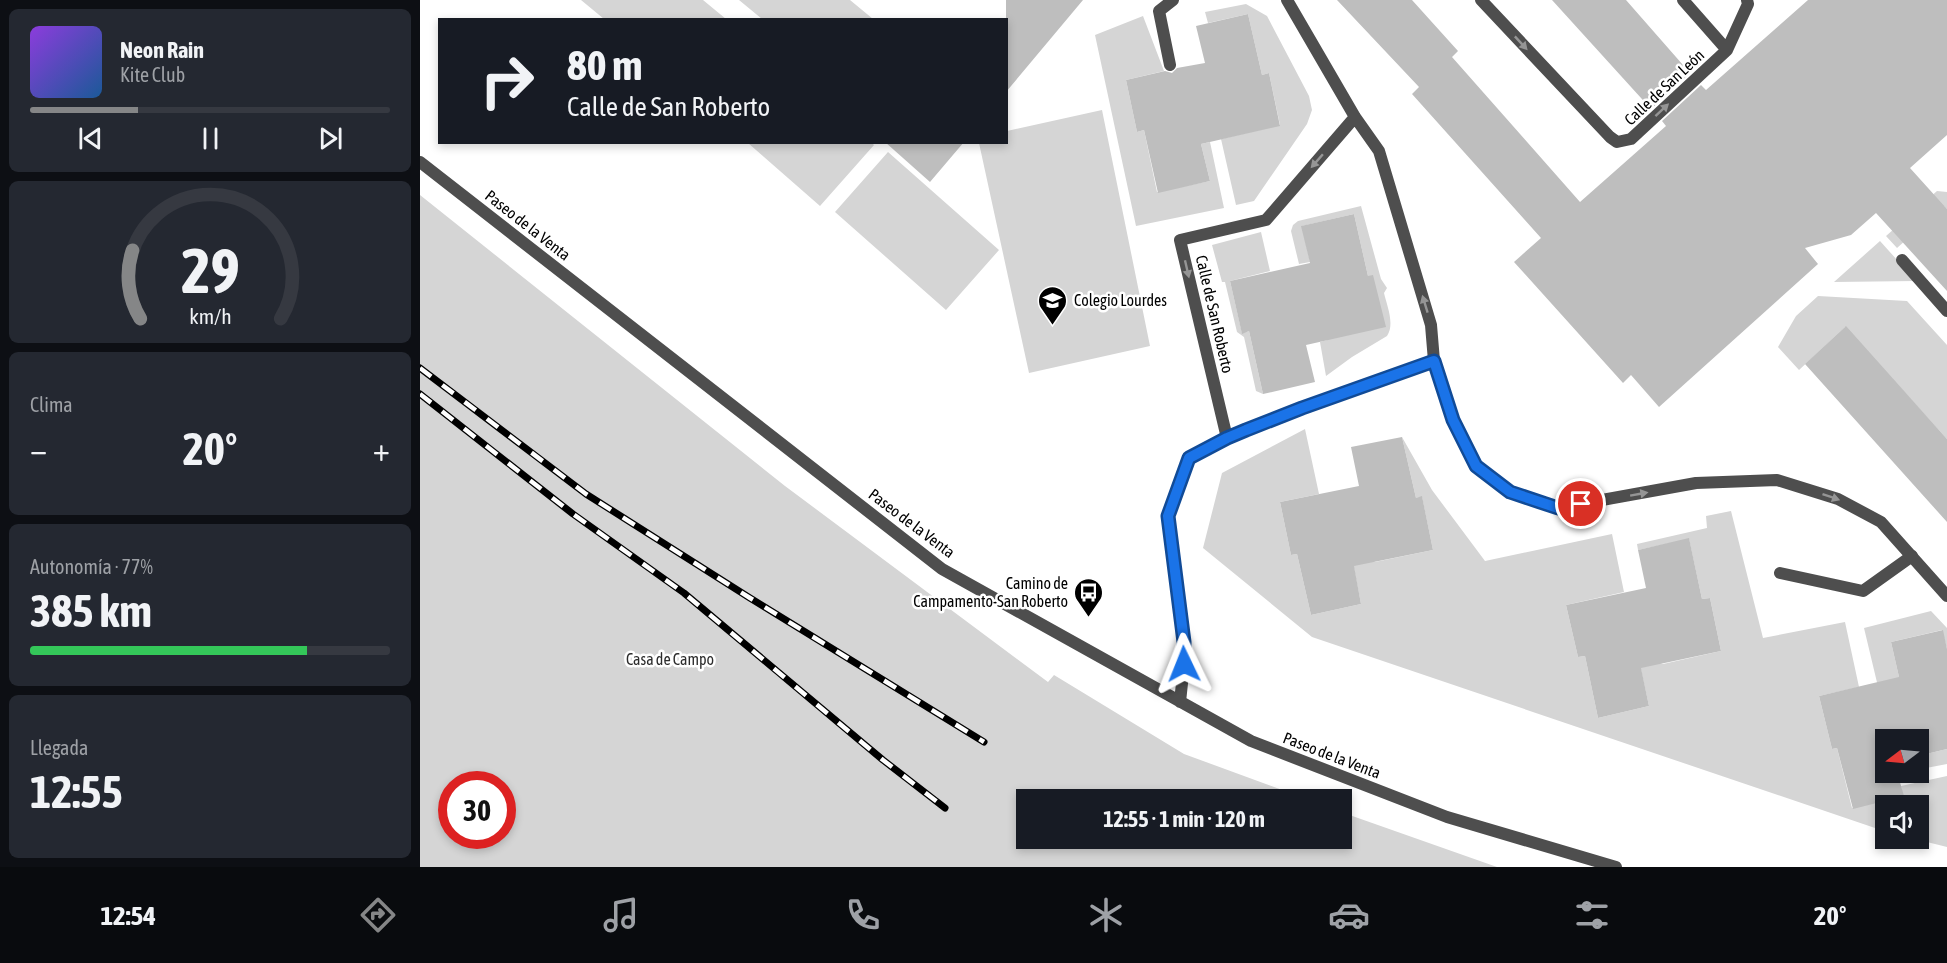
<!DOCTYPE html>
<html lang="es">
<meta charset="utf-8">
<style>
body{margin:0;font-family:"Asap Condensed",sans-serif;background:#242831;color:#f1f3f6;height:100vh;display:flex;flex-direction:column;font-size:22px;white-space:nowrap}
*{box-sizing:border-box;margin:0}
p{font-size:20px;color:#9ea1a6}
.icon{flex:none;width:33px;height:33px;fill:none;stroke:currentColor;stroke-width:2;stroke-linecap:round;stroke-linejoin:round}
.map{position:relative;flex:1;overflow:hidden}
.side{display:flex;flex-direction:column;gap:9px;padding:9px;background:#0d0f14;width:420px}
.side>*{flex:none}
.top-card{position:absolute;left:18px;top:18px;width:570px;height:126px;border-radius:0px;box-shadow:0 3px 9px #0003;background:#171b24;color:#f1f3f6;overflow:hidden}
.needle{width:39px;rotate:254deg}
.fabs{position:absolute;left:1455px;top:729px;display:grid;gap:12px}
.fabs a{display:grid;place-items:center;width:54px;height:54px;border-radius:0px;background:#171b24;box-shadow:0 3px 9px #0003;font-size:30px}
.speed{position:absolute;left:18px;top:771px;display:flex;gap:12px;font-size:30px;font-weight:700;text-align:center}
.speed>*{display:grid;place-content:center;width:78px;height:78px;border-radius:50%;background:#171b24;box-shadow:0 3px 9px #0003;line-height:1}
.speed .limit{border:9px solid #d22;background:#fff;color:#111}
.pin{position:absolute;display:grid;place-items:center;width:51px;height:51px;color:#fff;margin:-26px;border:3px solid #fff;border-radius:50%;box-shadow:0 2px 6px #0007}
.me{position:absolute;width:66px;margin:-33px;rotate:358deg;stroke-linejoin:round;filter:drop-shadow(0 0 4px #0008)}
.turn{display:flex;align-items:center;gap:21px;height:126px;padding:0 30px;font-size:27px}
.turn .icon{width:78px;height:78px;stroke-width:2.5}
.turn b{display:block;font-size:42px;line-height:51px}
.big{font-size:45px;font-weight:700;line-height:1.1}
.side .card{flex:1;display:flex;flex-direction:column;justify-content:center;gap:9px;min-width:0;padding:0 21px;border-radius:9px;background:#242831}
.side .dial{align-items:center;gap:0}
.dial svg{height:156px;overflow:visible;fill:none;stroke:#363941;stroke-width:7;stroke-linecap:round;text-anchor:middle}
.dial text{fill:#f1f3f6;stroke:none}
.song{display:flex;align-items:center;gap:18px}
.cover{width:72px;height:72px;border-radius:9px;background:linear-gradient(135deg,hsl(270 70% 55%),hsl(210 70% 35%))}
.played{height:6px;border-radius:3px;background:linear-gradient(90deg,#858687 30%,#363941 30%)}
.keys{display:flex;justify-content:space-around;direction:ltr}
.heat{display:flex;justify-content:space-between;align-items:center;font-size:33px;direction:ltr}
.charge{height:9px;border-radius:4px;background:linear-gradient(90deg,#34c759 77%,#363941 0)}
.trip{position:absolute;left:596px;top:789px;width:336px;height:60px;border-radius:0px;background:#171b24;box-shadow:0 3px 9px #0003;font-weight:700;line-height:60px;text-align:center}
.tabs{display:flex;height:96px;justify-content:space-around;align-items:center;background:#090b0e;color:#9ea1a6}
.tabs .icon{width:42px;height:42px}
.tabs .selected{color:#858687}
.tabs b{font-size:27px;color:#f1f3f6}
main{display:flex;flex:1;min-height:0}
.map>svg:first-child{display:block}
.green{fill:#d5d5d5;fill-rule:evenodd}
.building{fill:#bebebe}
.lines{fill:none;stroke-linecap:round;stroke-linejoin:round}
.lane{stroke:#4e4e4e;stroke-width:12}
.street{stroke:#4e4e4e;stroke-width:12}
.rail-casing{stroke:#000;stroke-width:7}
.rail{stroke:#fff;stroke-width:4.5;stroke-dasharray:14;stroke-linecap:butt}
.oneway{fill:#959595}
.route-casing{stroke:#114b97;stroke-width:15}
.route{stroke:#1a73e8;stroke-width:10}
.labels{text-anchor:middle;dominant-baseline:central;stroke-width:5;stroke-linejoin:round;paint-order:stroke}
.street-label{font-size:16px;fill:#000;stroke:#fff}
.poi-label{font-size:16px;fill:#000;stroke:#fff;text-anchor:start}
.park-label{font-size:16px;fill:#2c2c2c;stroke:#fff}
</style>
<main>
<section class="side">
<div class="card">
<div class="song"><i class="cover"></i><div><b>Neon Rain</b><p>Kite Club</p></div></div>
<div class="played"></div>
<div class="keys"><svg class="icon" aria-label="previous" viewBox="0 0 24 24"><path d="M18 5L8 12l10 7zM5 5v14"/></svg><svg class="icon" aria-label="pause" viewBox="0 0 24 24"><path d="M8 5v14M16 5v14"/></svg><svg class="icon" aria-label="next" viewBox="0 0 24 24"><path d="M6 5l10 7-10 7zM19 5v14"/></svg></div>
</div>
<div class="card dial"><svg viewBox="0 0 100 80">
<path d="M14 69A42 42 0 1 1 86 69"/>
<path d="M14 69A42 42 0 0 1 10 34" stroke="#858687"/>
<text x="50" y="56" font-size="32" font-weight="700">29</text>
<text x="50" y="72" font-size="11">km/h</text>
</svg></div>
<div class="card"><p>Clima</p>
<div class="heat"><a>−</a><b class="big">20°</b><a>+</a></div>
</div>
<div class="card"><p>Autonomía · 77%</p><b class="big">385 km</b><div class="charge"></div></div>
<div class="card"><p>Llegada</p><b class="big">12:55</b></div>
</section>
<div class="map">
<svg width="1527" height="867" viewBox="0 0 1527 867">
<rect width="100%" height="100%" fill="#fff"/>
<path class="green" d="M 161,0 L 283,0 L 306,19 L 184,19 Z
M 319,0 L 430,0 L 453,19 L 342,19 Z
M 826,4 L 847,16 L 889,96 L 892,110 L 887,124 L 834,201 L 816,205 L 801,139 L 860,125 L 849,73 L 842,75 L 828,14 L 788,23 L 785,12 Z
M 723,16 L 744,71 L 706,80 L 717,132 L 724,130 L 737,192 L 790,181 L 781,144 L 790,142 L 804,208 L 716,226 L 675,35 Z
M 682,110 L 730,346 L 609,373 L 559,143 L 586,142 L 587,131 Z
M 452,143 L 454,145 L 400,206 L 328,143 Z
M 468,152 L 579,250 L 526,310 L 415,212 Z
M 1517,191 L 1527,192 L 1527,209 L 1524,206 L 1477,248 L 1466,236 Z
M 0,195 L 365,486 L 628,682 L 634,675 L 764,754 L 887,799 L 606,800 L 606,838 L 921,838 L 921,812 L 1077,867 L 0,867 ZM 32,784 L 82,784 L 82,836 L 32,836 Z
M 941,206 L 961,279 L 967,288 L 964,293 C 967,306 975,324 967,336 L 932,357 L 906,376 L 900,342 L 907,340 L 948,276 L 934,214 L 882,226 L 890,262 L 879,264 L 871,231 L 873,225 L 878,221 Z
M 841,232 L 850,271 L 810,281 L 822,333 L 829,331 L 843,394 L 836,391 L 824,337 L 817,332 L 805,282 L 802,282 L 792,245 Z
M 1460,241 L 1496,281 L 1414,282 Z
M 1398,296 L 1487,301 L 1527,345 L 1527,439 L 1425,327 L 1379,370 L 1358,347 L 1376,316 Z
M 885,429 L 899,494 L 860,502 L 871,555 L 877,554 L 891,615 L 941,604 L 931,553 L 955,562 L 1013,550 L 1002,497 L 996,498 L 982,437 L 1012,490 L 1065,561 L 1192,534 L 1204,592 L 1146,605 L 1158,657 L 1165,656 L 1178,718 L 1229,706 L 1218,656 L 1243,664 L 1301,651 L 1290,598 L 1282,599 L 1269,539 L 1218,550 L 1217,544 L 1287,528 L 1286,516 L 1311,511 L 1343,638 L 1425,622 L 1439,687 L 1399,696 L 1412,749 L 1417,748 L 1432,808 L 1483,796 L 1481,786 L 1527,776 L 1527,847 L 1495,839 L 1498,838 L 1498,806 L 1466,806 L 1465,831 L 1455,828 L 892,637 L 783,548 L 802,473 Z
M 1511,611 L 1527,628 L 1527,649 L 1522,630 L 1471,642 L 1482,690 L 1460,695 L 1444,628 Z
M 1527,749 L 1527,764 L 1501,769 L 1498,756 Z"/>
<path class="building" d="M 586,0 L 663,0 L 586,92 Z
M 917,0 L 992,0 L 1038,51 L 1032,57 L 1160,202 L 1246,126 L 1242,121 L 1281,85 L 1286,90 L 1388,0 L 1527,0 L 1527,135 L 1490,168 L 1527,209 L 1527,291 L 1456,213 L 1431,235 L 1385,248 L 1398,264 L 1239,407 L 1211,375 L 1203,383 L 1094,262 L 1121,238 L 992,94 L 999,87 Z
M 1132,0 L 1206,0 L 1270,73 L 1231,109 Z
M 828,14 L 842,75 L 849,73 L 860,126 L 781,144 L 790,181 L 738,193 L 724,130 L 717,132 L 706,80 L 745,71 L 752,73 L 757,68 L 785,63 L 776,26 Z
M 465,142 L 544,142 L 510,182 Z
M 934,214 L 948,276 L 953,275 L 966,327 L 886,345 L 895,382 L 843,394 L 829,331 L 822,334 L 810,281 L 890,263 L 881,226 Z
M 1426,326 L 1527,439 L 1527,522 L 1385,364 Z
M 982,437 L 996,498 L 1002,496 L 1013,550 L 934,566 L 941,604 L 891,615 L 877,554 L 871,555 L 860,502 L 939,486 L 931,447 Z
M 1269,538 L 1282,599 L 1290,598 L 1301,651 L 1221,668 L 1229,706 L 1178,718 L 1165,656 L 1158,657 L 1146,605 L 1226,588 L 1218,550 Z
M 1523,630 L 1527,649 L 1527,749 L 1498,756 L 1498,740 L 1466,740 L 1466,772 L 1477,772 L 1484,796 L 1433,809 L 1417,748 L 1412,749 L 1399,696 L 1479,677 L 1471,642 Z"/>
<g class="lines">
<path class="lane" d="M 1061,0 L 1190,137 L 1197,142 L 1211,139 L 1307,50 L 1328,4 L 1327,0
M 1263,0 L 1307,50
M 750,65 L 739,11 L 753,0
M 1360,573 L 1443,591 L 1492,556"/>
<path class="street" d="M 867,0 L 935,117 L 959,151 L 1011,325 L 1014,361 L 1033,420 L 1056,467 L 1090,492 L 1138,508 L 1276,483 L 1357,480 L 1418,499 L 1461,522 L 1527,596
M 0,162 L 522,569 L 831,741 L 1027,817 L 1196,867
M 1482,260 L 1527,311
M 807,438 L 760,240 L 846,220 L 935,117
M 760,702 L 764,664 L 764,641 L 748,516 L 769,458 C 847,416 931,392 1014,361"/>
<defs>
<path id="rail" d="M 0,368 L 166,494 L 330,598 L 564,742
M 0,394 L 153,514 L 264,593 L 463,760 L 525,808"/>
</defs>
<use href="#rail" class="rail-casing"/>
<use href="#rail" class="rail"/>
</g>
<defs><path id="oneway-solid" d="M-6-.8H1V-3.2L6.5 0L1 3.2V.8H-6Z" transform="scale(1.5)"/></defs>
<g class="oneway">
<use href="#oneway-solid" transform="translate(1101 43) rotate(47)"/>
<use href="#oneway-solid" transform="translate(1242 110) rotate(-43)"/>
<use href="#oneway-solid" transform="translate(897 161) rotate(131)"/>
<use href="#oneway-solid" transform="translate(767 269) rotate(77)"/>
<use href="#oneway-solid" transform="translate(1005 304) rotate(-107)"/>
<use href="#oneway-solid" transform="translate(1219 494) rotate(-10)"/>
<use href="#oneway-solid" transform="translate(1411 497) rotate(19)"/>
</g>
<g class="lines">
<defs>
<path id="route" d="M 764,664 L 764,642 L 748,516 L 769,458 L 807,438 L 826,430 L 882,408 L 1014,361 L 1033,420 L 1056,466 L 1090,492 L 1138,508 L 1161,504"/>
</defs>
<use href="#route" class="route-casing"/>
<use href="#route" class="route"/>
</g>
<defs>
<symbol id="school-pin" viewBox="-11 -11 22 30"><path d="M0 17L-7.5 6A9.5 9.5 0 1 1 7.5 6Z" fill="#000" stroke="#fff"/><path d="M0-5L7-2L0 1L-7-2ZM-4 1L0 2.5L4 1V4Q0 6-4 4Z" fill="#fff"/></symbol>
<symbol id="bus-pin" viewBox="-11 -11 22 30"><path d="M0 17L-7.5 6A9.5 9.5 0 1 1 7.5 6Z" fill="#000" stroke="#fff"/><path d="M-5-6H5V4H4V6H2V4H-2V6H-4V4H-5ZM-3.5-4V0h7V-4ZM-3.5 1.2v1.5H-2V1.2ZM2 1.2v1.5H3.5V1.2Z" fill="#fff"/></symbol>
</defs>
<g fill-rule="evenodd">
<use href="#school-pin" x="616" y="284" width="33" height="45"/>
<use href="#bus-pin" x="652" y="576" width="33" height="45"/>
</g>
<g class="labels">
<g class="street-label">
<text transform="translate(1244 87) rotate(-43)">Calle de San León</text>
<text transform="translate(108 225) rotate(38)">Paseo de la Venta</text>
<text transform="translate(795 314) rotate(77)">Calle de San Roberto</text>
<text transform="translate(492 523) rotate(37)">Paseo de la Venta</text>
<text transform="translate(912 755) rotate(21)">Paseo de la Venta</text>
</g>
<g class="poi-label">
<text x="654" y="300">Colegio Lourdes</text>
<text x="648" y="583" text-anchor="end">Camino de<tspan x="648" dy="18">Campamento-San Roberto</tspan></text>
</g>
<g class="park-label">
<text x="250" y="659">Casa de Campo</text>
</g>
</g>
</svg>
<div class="fabs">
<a><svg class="needle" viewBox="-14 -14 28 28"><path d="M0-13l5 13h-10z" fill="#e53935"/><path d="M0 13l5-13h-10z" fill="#9ea1a6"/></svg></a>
<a><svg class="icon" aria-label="sound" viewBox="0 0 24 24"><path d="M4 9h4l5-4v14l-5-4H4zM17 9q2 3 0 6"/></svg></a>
</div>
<div class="speed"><div class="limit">30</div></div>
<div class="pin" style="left:1161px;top:504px;background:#d93025"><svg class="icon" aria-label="arrive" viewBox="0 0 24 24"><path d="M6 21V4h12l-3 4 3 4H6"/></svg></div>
<svg class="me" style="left:764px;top:664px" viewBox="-20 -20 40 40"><path d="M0-17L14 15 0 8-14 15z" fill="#1a73e8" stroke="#fff" stroke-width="4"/></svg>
<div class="trip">12:55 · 1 min · 120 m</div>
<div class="top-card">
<div class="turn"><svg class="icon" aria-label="right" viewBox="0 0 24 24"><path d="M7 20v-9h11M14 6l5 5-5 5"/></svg><div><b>80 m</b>Calle de San Roberto</div></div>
</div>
</div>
</main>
<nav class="tabs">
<b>12:54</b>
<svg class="icon selected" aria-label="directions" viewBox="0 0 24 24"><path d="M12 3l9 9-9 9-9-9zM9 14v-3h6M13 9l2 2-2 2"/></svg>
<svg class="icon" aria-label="music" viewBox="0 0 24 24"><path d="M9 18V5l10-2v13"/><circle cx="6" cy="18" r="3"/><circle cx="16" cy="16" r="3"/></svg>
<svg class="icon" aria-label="phone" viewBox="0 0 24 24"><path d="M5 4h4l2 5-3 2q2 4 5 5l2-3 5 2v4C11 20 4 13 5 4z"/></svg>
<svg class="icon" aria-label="climate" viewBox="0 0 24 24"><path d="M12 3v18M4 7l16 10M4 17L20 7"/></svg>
<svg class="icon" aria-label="car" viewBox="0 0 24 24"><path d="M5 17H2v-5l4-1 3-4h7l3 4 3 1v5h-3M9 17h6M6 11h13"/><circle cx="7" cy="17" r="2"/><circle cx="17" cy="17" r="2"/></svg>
<svg class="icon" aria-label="filters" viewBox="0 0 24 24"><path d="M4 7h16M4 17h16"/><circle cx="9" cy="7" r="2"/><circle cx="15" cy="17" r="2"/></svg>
<b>20°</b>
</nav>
